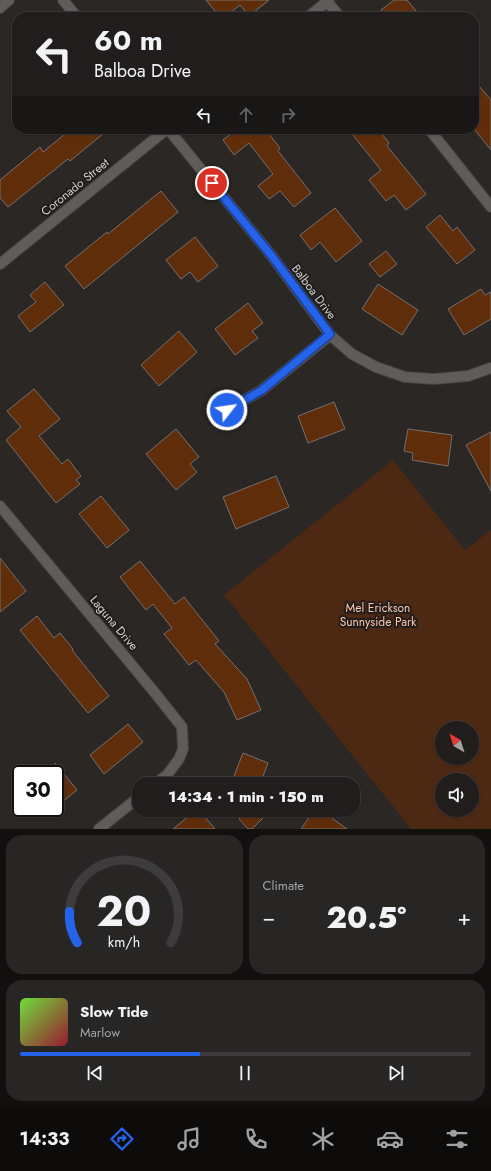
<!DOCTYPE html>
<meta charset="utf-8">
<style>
body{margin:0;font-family:Jost,sans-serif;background:#282625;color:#f1f3f6;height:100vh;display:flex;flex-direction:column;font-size:15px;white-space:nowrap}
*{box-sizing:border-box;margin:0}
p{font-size:13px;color:#a2a2a3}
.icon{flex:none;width:22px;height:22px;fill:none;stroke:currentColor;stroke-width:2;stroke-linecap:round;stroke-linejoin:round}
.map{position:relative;height:829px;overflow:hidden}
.details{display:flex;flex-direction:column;gap:6px;padding:6px;background:#12100f;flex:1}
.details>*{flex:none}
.hud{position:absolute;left:12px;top:12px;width:467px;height:122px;border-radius:16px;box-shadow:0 1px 3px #0004,0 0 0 1px #3d3b3b;background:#201d1c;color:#f1f3f6;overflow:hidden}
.needle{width:26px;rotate:321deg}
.fabs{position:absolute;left:435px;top:721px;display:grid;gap:8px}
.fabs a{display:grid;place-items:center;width:44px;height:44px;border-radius:50%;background:#201d1c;box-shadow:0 1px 3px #0004,0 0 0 1px #3d3b3b;font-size:20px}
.speed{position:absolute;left:12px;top:765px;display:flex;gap:8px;font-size:20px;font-weight:700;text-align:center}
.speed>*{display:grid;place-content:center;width:52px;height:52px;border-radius:50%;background:#201d1c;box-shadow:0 1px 3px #0004,0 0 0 1px #3d3b3b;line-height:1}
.speed .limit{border:2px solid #111;border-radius:6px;background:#fff;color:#111}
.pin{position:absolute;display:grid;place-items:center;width:34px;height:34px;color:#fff;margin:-17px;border:2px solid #fff;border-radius:50%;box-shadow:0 1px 4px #0007}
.me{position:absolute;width:44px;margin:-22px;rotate:60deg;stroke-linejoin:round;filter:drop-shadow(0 0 3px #0008)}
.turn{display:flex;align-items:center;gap:14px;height:84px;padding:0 16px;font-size:18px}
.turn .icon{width:52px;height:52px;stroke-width:2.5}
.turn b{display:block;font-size:28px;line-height:34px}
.lanes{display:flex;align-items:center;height:38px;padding:0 16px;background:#0003;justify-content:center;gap:20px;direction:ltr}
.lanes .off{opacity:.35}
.big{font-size:30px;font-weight:800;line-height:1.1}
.details .card{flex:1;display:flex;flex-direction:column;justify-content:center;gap:6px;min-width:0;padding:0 14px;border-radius:16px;background:#282625}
.details .dial{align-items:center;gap:0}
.dial svg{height:104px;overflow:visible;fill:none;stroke:#3d3b3b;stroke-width:7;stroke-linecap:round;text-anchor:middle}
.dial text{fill:#f1f3f6;stroke:none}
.song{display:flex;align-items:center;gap:12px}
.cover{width:48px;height:48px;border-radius:6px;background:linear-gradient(135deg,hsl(100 70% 55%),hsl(350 70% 35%))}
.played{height:4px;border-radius:2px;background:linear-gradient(90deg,#2563eb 40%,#3d3b3b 40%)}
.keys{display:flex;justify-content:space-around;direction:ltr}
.heat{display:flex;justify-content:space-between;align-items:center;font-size:22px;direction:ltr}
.details .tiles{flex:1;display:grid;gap:6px;grid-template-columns:1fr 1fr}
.card:last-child{grid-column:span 2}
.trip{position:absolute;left:132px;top:777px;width:228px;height:40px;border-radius:16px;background:#201d1c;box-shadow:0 1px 3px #0004,0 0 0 1px #3d3b3b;font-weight:800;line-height:40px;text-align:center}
.tab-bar{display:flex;height:64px;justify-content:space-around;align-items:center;background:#0d0c0b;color:#a2a2a3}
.tab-bar .icon{width:28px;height:28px}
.tab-bar .current{color:#2563eb}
.tab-bar b{font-size:18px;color:#f1f3f6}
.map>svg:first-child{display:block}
.green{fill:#4d2813;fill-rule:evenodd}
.building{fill:#602d0a;stroke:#74706f}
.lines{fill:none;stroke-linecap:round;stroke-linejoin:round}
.minor-casing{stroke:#444240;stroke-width:12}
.minor{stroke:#605c5b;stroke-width:10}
.route-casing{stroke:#184099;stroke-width:10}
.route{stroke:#2563eb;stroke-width:7}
.labels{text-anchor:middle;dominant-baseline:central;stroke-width:4;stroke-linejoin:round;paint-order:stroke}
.street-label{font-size:12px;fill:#d2d1d0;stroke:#201d1c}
.park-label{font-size:12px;fill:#fbc8ac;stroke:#201d1c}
</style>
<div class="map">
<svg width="491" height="829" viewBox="0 0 491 829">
<rect width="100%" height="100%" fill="#2a2725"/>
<path class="green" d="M 393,460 L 465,550 L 491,530 L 491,829 L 411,829 L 224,595 ZM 442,728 L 472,728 L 472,758 L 442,758 ZM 442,780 L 472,780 L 472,810 L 442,810 Z"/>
<path class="building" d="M 206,0 L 269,0 L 249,16 L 240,5 L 225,17 L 220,17 Z
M 394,0 L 407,0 L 421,17 L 386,17 L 381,10 Z
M 474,80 L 491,100 L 491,150 L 474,129 Z
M 71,129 L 109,129 L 70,161 L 68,159 L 8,207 L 0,198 L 0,180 L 40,147 L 43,152 Z
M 237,129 L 265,129 L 280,148 L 278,151 L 311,193 L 294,207 L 280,191 L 269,199 L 258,186 L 273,174 L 249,143 L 234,155 L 223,140 Z
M 348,129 L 378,129 L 389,143 L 387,146 L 426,194 L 406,210 L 394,195 L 386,201 L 369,180 L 381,170 Z
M 161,191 L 178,212 L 84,289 L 65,266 L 107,232 L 108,234 Z
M 335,208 L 362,241 L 336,262 L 320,242 L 311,250 L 300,235 Z
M 440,215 L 453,231 L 457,227 L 475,250 L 457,264 L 426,227 Z
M 195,237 L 218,266 L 198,282 L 190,272 L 181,279 L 166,260 Z
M 386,251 L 397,264 L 380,277 L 369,264 Z
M 45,282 L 64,305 L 30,332 L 18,316 L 36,302 L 30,295 Z
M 378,284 L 418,310 L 402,335 L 362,309 Z
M 481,289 L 485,295 L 491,292 L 491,319 L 464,335 L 448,309 Z
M 248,303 L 263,323 L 252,331 L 258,338 L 235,355 L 215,329 Z
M 179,331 L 197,352 L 159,386 L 141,365 Z
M 34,389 L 60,419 L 39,436 L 62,464 L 68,459 L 81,476 L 76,480 L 80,484 L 56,503 L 6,440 L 21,427 L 7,411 Z
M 334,402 L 345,429 L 308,443 L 298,416 Z
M 176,429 L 199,457 L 190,464 L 197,472 L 176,490 L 146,454 Z
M 408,429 L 452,435 L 448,466 L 412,460 L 413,453 L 404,451 Z
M 491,432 L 491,491 L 466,445 Z
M 276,476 L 289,507 L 236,529 L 223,497 Z
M 101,496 L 129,530 L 107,548 L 79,514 Z
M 0,558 L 26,591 L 0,612 Z
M 140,561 L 175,604 L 184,597 L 219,641 L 215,644 L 247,679 L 261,710 L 237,720 L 224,692 L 196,660 L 189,665 L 164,634 L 172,628 L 153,604 L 146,610 L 120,577 Z
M 37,616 L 54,638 L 60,633 L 73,649 L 72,650 L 109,696 L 88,713 L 20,630 Z
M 128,724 L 143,742 L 104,774 L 90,755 Z
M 243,753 L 268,763 L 260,784 L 231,784 Z
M 55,763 L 77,790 L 55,808 Z
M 196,810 L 199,810 L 215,829 L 173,829 Z
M 249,810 L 260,810 L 265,816 L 252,829 L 248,829 L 239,819 Z
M 314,810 L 334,810 L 329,816 L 347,829 L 301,829 Z"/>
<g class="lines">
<defs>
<path id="minor" d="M 63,0 L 77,17
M 326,0 L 340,17
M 0,8 L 9,0
M 308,17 L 329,0
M 168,129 L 271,255 L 330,335 L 352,354 L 376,367 L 405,377 L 434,379 L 468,376 L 491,368
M 429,129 L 491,207
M 0,264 L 167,129
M 227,410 L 262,390 L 330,335
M 0,506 L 155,693 L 182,727 L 183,749 L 179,759 L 167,775 L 155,784
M 99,829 L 139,797"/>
</defs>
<use href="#minor" class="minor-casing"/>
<use href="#minor" class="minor"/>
</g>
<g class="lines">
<defs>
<path id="route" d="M 212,183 L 271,255 L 330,334 L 262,390 L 227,410"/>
</defs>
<use href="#route" class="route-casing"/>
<use href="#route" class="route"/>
</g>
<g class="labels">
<g class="street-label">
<text transform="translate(75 187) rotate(-39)">Coronado Street</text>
<text transform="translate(314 292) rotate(53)">Balboa Drive</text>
<text transform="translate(114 623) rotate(50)">Laguna Drive</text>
</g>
<g class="park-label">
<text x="378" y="608">Mel Erickson<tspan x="378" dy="14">Sunnyside Park</tspan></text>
</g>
</g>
</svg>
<div class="fabs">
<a><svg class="needle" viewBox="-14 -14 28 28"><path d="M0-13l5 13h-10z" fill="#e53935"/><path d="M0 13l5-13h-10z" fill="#a2a2a3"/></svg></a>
<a><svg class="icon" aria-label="sound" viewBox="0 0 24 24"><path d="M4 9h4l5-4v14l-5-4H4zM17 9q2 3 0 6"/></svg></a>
</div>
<div class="speed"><div class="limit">30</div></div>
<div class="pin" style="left:212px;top:183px;background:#d93025"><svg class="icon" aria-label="arrive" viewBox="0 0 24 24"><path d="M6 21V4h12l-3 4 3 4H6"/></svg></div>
<svg class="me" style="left:227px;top:410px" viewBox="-20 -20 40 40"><circle r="17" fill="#2563eb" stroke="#fff" stroke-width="3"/><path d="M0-11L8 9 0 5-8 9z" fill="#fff"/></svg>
<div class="trip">14:34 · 1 min · 150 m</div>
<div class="hud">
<div class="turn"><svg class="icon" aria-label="left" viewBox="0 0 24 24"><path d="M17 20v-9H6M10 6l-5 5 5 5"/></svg><div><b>60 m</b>Balboa Drive</div></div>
<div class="lanes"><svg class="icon" aria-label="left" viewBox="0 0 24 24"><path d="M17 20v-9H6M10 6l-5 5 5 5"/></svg><svg class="icon off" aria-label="ahead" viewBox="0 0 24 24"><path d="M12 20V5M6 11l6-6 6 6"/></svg><svg class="icon off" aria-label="right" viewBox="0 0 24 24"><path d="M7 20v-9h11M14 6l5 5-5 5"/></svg></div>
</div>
</div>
<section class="details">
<div class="tiles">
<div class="card dial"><svg viewBox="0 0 100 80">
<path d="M14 69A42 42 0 1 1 86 69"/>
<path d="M14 69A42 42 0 0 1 8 45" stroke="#2563eb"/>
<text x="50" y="56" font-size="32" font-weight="700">20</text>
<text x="50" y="72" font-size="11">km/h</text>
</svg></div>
<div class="card"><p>Climate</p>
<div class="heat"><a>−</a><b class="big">20.5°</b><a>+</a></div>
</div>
<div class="card">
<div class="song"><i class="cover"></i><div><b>Slow Tide</b><p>Marlow</p></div></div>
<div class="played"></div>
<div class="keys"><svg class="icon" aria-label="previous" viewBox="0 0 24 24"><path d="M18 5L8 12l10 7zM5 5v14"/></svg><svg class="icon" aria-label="pause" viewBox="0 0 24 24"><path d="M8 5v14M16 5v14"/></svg><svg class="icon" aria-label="next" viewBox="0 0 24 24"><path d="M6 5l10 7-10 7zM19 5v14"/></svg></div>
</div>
</div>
</section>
<nav class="tab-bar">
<b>14:33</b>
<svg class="icon current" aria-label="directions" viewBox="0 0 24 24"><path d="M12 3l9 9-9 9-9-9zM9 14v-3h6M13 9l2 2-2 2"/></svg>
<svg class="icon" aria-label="music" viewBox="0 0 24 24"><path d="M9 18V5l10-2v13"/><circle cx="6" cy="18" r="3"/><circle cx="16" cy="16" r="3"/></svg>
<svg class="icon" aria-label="phone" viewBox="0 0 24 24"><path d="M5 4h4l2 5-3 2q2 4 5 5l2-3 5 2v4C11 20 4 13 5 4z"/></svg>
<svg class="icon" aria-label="climate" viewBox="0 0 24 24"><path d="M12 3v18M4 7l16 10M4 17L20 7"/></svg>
<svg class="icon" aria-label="car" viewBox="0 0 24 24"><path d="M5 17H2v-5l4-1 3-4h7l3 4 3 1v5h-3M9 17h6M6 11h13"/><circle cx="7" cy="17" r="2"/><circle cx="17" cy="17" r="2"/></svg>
<svg class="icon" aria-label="filters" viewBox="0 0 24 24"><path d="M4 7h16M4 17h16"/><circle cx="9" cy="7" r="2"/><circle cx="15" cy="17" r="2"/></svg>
</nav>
